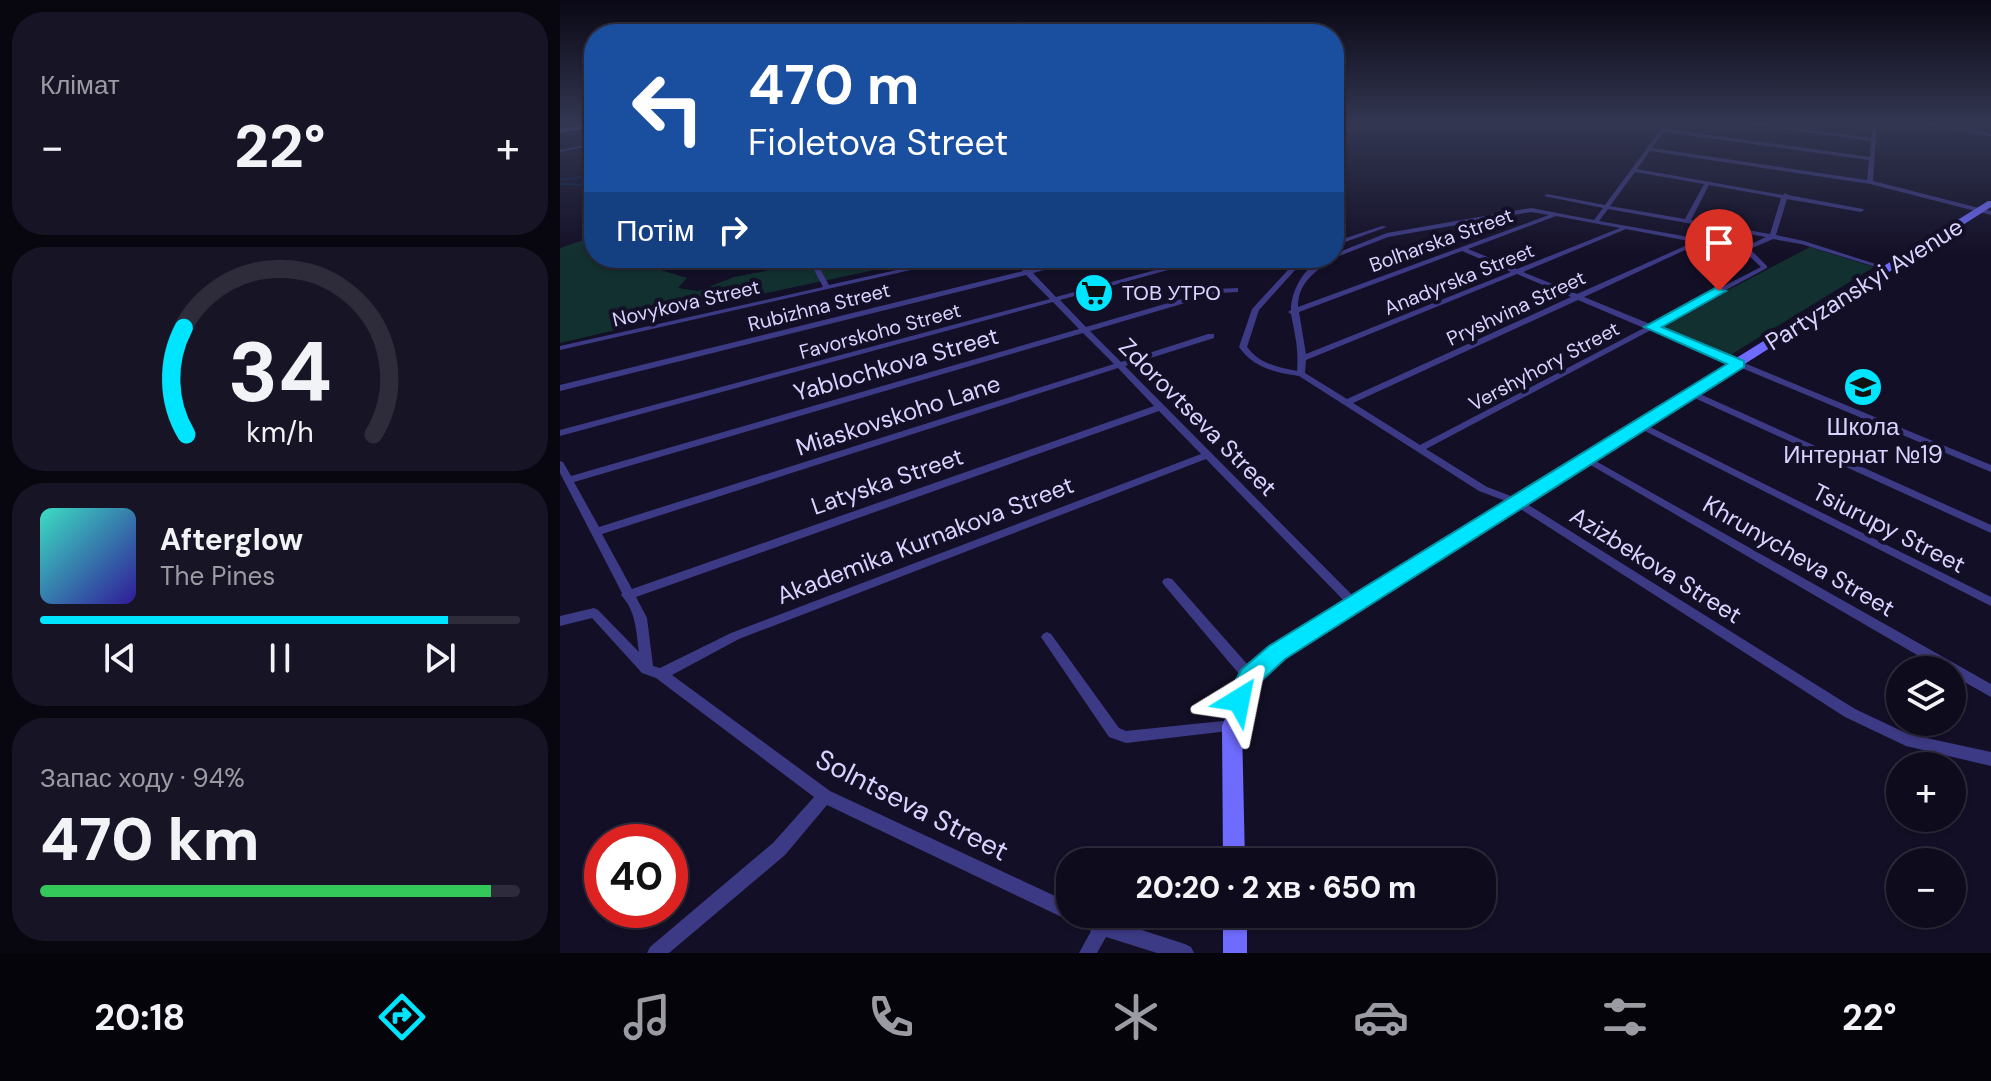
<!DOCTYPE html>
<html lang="uk">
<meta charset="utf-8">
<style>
body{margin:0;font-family:"DM Sans",sans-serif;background:#171425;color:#f1f3f6;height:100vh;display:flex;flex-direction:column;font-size:30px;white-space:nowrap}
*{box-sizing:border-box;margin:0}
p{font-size:26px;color:#9b9ba3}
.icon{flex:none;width:44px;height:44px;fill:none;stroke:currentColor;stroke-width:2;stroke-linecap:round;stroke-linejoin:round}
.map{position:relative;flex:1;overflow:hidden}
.side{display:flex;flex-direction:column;gap:12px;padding:12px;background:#08060f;width:560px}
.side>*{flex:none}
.guide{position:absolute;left:24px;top:24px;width:760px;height:244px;border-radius:32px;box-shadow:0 2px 6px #0004,0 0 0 2px #2e2b3b;background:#1a4fa0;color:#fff;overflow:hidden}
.controls{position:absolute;left:1326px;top:656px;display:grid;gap:16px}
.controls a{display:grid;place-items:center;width:80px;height:80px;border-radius:50%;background:#0e0b1c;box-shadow:0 2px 6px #0004,0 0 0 2px #2e2b3b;font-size:40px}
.speed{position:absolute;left:24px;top:824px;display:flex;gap:16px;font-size:40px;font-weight:700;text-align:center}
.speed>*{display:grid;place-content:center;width:104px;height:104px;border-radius:50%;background:#0e0b1c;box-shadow:0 2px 6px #0004,0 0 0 2px #2e2b3b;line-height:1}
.speed .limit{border:12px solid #d22;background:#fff;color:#111}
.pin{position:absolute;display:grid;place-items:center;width:68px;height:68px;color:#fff;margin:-82px -34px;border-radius:50% 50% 50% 0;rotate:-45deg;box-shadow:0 0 8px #0007}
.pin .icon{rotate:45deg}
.me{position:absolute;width:88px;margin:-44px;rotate:35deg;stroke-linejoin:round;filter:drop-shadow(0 0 6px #0008)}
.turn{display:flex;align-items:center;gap:28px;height:168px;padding:0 32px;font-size:36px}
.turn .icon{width:104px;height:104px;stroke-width:2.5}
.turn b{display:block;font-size:56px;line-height:68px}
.then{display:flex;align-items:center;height:76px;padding:0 32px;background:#0003;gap:16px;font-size:30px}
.big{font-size:60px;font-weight:800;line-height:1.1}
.side .widget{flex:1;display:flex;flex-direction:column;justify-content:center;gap:12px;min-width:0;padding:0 28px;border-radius:32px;background:#171425}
.side .dial{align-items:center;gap:0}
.dial svg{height:208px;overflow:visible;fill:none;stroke:#2e2b3b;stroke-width:7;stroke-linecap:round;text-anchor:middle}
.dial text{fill:#f1f3f6;stroke:none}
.song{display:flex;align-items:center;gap:24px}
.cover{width:96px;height:96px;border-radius:12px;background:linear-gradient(135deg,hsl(170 70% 55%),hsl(250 70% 35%))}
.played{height:8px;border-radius:4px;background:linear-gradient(90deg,#00e5ff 85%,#2e2b3b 85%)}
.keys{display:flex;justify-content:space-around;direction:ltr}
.heat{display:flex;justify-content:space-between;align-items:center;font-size:44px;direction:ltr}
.charge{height:12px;border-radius:6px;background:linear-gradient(90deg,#34c759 94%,#2e2b3b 0)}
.trip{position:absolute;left:496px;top:848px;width:440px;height:80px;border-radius:32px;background:#0e0b1c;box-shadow:0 2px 6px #0004,0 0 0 2px #2e2b3b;font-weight:800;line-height:80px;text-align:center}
.menu{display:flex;height:128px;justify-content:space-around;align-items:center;background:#06040b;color:#9b9ba3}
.menu .icon{width:56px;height:56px}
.menu .active{color:#00e5ff}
.menu b{font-size:36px;color:#f1f3f6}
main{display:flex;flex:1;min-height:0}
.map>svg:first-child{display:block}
.green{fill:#12302f}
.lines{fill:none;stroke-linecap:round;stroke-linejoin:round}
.stream{stroke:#0c2248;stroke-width:2}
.street{fill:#3d3a85;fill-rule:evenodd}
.secondary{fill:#6f6bff;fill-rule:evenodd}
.route{fill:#00e5ff;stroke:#0095a6;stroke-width:2}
.labels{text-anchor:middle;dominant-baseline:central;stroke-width:8;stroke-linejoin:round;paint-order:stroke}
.far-street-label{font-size:20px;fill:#d9d4ff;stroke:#130f26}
.far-poi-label{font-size:20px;fill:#d9d4ff;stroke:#130f26;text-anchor:start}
.street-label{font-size:24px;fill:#d9d4ff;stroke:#130f26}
.poi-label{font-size:24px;fill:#d9d4ff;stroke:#130f26}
.near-street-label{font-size:28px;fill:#d9d4ff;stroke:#130f26}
</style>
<main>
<section class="side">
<div class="widget"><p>Клімат</p>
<div class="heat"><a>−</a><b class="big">22°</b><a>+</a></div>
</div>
<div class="widget dial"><svg viewBox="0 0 100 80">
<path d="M14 69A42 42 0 1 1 86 69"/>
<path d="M14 69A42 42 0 0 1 13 28" stroke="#00e5ff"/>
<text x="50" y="56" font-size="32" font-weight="700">34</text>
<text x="50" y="72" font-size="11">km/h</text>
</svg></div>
<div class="widget">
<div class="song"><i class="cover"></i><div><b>Afterglow</b><p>The Pines</p></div></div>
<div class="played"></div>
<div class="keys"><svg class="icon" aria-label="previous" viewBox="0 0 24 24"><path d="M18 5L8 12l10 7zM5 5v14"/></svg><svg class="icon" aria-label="pause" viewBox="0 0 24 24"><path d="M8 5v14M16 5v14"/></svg><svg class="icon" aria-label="next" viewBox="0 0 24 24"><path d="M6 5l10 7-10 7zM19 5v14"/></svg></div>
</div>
<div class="widget"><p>Запас ходу · 94%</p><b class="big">470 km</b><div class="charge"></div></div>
</section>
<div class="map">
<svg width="1431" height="953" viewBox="0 0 1431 953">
<rect width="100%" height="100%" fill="#130f26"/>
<path class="green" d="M 27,239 L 34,240 L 34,258 L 62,258 L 127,278 L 118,288 L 138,291 L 174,277 L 252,262 L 257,268 L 304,266 L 302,258 L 366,259 L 80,320 L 60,329 L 0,343 L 0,248 Z
M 1250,247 L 1314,267 L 1167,357 L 1098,327 Z"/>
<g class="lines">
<path class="stream" d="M 0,180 L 34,175
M 0,184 L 34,185"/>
<path class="street" d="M 1190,124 L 1202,124 L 1311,138 L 1313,124 L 1317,124 L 1313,181 L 1431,211 L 1431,215 L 1310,184 L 1090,151 L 1077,169 L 1223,195 L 1225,193 L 1228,195 L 1303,209 L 1304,210 L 1301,212 L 1227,199 L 1216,235 L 1244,241 L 1331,269 L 1326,270 L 1241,244 L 1213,239 L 1190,249 L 1207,266 L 1207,268 L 1097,327 L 1431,465 L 1431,472 L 1091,330 L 866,449 L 927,487 L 959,499 L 1295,709 L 1348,734 L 1431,752 L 1431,766 L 1346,746 L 1285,717 L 951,503 L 919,491 L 739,376 C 714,372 694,368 679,347 L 692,309 L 739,258 L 746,258 L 699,310 L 687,347 C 700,364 717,367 737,371 C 739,351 735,334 731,314 L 728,312 L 731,310 C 731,288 749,258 772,258 C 755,273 738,282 738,307 L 989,215 L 971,212 L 828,237 L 774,258 L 774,254 L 827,233 L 971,208 L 1034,220 L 1043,208 L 984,196 L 987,194 L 1045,205 L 1104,125 L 1108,126 L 1106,129 L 1310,157 L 1311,141 ZM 1104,132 L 1309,160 L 1307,180 L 1092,148 ZM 1075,172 L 1144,184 L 1125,219 L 1050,206 ZM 1149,185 L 1221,198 L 1210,234 L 1131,220 ZM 1048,209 L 1206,237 L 1185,247 L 1039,221 ZM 996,216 L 1060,228 L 957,269 L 908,249 ZM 1066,229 L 1134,242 L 1017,294 L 963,272 ZM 1139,242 L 1184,251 L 1201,267 L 1090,324 L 1024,297 L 1138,244 ZM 902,251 L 951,272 L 746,354 L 739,312 ZM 957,274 L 1011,297 L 787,399 L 745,373 L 746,360 ZM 1018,300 L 1084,328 L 860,445 L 793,403 Z
M 1365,124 L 1374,124 L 1431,134 L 1431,136 Z
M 774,126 L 790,129 L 792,130 L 790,131 L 774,128 Z
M 34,143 L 34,145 L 0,152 L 0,150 Z
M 822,226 L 827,227 L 774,246 L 774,242 Z
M 248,258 L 254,258 L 269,285 L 391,258 L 403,258 L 0,350 L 0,346 L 263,287 Z
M 451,258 L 458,258 L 469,270 L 517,258 L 528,258 L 473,273 L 496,297 L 640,258 L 651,258 L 500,300 L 526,327 L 656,289 L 678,288 L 678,292 L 659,293 L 530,331 L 561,362 L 648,334 L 654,334 L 654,338 L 565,366 L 798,601 L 800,604 L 798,607 L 794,609 L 790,607 L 646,459 L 179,639 L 112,675 L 270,791 L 510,903 L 510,914 L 532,914 L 625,944 L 631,947 L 634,953 L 597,953 L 546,937 L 537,953 L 519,953 L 531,931 L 267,805 L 225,855 L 109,953 L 87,953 L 90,947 L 213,843 L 254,797 L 96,678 L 82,673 L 32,618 L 0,626 L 0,616 L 34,608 L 38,610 L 79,652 C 76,630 76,611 61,595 L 62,593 L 0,473 L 0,461 L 3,462 L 11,476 L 519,329 L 493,302 L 0,436 L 0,430 L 490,299 L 466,275 L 0,391 L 0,385 L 463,271 ZM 523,333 L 554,364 L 39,527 L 14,482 ZM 558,368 L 594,406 L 72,589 L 42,534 ZM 599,411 L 641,454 L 171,633 L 100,668 L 93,666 L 87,618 L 76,597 Z
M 1131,390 L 1431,525 L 1431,533 L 1128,395 L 1127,393 Z
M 1080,422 L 1431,597 L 1431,606 L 1077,427 L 1075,425 Z
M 1025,455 L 1431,684 L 1431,697 L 1392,675 L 1392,670 L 1383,670 L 1022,460 L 1020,458 L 1022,456 Z
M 608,578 L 612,579 L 695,673 L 697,677 L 695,681 L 690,682 L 685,681 L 604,585 L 602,582 L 604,579 Z
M 487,632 L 491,634 L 559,728 L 566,731 L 672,720 L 677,722 L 679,726 L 677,730 L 566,743 L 549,737 L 483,640 L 481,637 L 483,634 Z"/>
<path class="secondary" d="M 29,124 L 34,124 L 34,127 L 0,133 L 0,129 Z
M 1428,201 L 1431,201 L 1431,207 L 723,658 L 698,681 L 682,726 L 685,862 L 663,862 L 662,726 L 684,672 L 711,648 Z
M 663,914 L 687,914 L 687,953 L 663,953 Z"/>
</g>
<linearGradient id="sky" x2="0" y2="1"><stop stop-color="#0a0815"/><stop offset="0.48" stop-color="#333752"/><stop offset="1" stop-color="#333752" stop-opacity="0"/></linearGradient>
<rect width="1431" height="257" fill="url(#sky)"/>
<path class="route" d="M 1155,288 L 1166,291 L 1102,327 L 1184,361 L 1184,367 L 725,659 L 698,684 L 687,707 L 679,710 L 670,707 L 666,700 L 681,670 L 709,646 L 1167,364 L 1084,327 Z"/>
<defs>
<symbol id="supermarket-disc" viewBox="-11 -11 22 22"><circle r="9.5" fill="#00e5ff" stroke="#130f26"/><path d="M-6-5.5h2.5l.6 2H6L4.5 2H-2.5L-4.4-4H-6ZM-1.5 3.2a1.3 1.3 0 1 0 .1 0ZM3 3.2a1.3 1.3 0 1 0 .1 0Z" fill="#111"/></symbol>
<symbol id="school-disc" viewBox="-11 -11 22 22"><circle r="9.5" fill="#00e5ff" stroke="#130f26"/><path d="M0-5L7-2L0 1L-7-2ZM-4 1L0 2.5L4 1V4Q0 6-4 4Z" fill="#111"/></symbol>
</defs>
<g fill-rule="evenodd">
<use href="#supermarket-disc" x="512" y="271" width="44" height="44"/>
<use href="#school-disc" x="1281" y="365" width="44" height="44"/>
</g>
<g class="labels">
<g class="far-street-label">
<text transform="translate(881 240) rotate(-20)">Bolharska Street</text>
<text transform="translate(899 279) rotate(-22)">Anadyrska Street</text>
<text transform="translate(126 303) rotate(-13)">Novykova Street</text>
<text transform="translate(259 307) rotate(-14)">Rubizhna Street</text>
<text transform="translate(956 308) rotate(-25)">Pryshvina Street</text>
<text transform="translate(320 331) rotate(-15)">Favorskoho Street</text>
<text transform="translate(984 366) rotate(-28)">Vershyhory Street</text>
</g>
<g class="far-poi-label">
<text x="562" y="293">ТОВ УТРО</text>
</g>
<g class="street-label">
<text transform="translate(1304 284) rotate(-32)">Partyzanskyi Avenue</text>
<text transform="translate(336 364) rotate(-16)">Yablochkova Street</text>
<text transform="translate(338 415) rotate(-18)">Miaskovskoho Lane</text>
<text transform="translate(638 417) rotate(45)">Zdorovtseva Street</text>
<text transform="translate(327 481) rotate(-19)">Latyska Street</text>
<text transform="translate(1329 528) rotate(27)">Tsiurupy Street</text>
<text transform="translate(365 540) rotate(-21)">Akademika Kurnakova Street</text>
<text transform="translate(1239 556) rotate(30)">Khrunycheva Street</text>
<text transform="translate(1096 565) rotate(32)">Azizbekova Street</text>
</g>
<g class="poi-label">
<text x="1303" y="426">Школа<tspan x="1303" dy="28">Интернат №19</tspan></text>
</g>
<g class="near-street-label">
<text transform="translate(352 805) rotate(27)">Solntseva Street</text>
</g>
</g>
</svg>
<div class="controls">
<a><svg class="icon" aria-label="layers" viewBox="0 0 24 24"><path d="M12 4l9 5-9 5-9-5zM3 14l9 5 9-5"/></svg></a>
<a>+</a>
<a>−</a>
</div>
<div class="speed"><div class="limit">40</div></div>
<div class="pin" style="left:1159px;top:291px;background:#d93025"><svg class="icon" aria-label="arrive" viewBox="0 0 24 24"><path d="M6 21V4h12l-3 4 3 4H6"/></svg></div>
<svg class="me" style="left:679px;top:700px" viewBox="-20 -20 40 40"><path d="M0-17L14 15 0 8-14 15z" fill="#00e5ff" stroke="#fff" stroke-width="4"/></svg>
<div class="trip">20:20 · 2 хв · 650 m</div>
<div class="guide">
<div class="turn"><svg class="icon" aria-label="left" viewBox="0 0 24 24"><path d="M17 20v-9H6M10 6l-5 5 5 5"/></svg><div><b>470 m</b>Fioletova Street</div></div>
<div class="then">Потім<svg class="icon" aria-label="right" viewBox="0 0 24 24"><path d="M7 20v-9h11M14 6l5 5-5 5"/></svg></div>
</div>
</div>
</main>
<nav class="menu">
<b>20:18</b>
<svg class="icon active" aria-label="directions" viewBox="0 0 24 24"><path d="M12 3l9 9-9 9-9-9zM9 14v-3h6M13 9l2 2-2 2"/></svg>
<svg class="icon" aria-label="music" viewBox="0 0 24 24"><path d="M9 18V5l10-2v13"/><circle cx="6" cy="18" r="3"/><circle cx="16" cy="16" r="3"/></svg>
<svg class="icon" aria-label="phone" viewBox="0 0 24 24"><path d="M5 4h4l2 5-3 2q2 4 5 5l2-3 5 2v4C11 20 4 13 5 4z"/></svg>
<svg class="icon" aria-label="climate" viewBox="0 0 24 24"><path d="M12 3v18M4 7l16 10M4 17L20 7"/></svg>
<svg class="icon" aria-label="car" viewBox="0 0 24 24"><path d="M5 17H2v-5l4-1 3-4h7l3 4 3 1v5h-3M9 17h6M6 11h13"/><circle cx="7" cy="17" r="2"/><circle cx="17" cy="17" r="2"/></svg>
<svg class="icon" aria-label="filters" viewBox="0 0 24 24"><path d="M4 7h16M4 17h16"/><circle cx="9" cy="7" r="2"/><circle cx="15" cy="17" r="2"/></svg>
<b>22°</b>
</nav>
